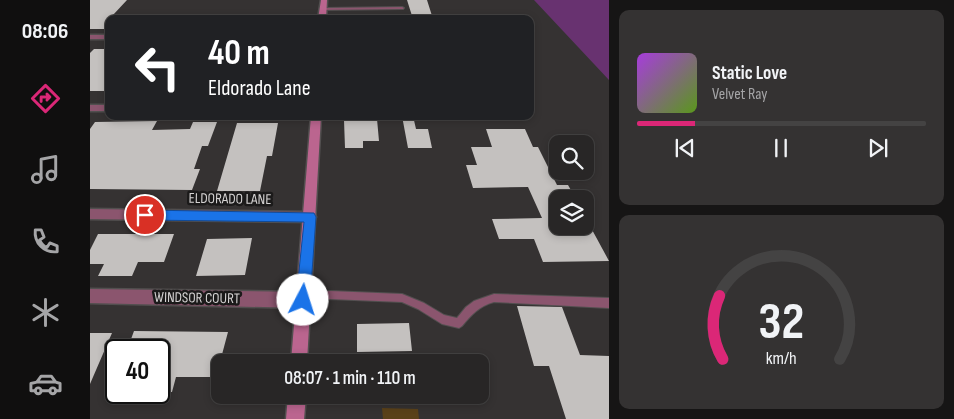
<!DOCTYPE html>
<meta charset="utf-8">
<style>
body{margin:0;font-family:"Sofia Sans Condensed",sans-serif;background:#343232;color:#f1f3f6;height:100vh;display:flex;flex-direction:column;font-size:19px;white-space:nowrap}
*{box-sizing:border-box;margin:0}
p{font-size:16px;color:#a5a5a7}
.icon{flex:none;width:28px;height:28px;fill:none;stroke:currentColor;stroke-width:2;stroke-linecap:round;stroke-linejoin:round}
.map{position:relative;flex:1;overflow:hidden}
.panel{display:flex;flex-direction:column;gap:10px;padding:10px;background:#161515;width:345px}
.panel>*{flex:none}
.hud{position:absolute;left:15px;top:15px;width:429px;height:105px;border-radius:10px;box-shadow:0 2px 8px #0003,0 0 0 1px #444343;background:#202124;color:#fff;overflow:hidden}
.buttons{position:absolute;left:459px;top:135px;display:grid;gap:10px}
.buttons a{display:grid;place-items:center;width:45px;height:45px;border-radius:10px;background:#282626;box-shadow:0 2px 8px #0003,0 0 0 1px #444343;font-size:25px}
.speed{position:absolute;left:15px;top:339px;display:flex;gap:10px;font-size:25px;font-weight:700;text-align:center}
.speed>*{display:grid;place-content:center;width:65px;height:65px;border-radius:50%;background:#282626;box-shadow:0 2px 8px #0003,0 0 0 1px #444343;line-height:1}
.speed .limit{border:2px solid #111;border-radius:8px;background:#fff;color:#111}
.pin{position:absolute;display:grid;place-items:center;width:42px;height:42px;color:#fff;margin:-21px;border:2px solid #fff;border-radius:50%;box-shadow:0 1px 5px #0007}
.me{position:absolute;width:55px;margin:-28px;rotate:5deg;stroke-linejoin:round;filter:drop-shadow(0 0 4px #0008)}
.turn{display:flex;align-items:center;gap:18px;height:105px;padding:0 20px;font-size:22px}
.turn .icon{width:65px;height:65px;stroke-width:2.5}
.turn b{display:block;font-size:35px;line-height:42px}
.panel .widget{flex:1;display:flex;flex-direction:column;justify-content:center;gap:8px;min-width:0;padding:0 18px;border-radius:10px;background:#343232}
.panel .dial{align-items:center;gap:0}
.dial svg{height:130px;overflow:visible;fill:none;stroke:#444343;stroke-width:7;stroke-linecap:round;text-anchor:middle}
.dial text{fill:#f1f3f6;stroke:none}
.song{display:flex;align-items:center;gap:15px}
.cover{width:60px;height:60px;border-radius:8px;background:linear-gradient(135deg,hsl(280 70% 55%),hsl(90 70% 35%))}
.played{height:5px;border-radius:2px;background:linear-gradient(90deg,#db2777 20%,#444343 20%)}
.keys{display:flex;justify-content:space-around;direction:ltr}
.trip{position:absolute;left:121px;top:354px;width:278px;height:50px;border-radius:10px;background:#282626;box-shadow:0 2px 8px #0003,0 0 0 1px #444343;font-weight:600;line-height:50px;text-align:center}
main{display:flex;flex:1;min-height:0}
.dock{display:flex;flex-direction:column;width:90px;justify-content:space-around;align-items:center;background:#100f0f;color:#a5a5a7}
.dock .icon{width:35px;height:35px}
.dock .selected{color:#db2777}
.dock b{font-size:22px;color:#f1f3f6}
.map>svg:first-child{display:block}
.green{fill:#5a4119}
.water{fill:#683270}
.building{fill:#c4c1bf}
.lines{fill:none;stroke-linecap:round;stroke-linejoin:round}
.lane-casing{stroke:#524f4f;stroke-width:2}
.street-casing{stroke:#524f4f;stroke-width:3}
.secondary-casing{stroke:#524f4f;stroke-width:3}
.lane{fill:#8b556e;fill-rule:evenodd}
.street{fill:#8b556e;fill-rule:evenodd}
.secondary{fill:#bb658f;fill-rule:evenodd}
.route{fill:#1a73e8;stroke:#114b97}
.labels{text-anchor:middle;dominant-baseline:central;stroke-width:5;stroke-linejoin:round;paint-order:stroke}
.street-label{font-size:15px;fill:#d5d3d3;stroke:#1b1a1a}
</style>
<main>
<nav class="dock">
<b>08:06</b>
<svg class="icon selected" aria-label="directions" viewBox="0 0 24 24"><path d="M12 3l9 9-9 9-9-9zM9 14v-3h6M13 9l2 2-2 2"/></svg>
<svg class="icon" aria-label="music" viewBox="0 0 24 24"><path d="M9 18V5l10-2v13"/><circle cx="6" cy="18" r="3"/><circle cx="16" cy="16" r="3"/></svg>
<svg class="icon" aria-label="phone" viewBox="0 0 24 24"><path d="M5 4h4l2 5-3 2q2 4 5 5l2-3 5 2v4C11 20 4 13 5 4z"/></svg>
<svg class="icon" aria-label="climate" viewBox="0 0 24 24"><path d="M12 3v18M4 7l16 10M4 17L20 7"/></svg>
<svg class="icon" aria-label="car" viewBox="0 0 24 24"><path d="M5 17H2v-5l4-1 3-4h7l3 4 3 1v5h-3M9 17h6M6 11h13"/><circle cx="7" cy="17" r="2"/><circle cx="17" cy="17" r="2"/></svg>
</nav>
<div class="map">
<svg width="519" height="419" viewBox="0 0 519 419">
<rect width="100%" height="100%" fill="#353232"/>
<path class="green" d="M 292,408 L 328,409 L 329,419 L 293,419 Z"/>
<path class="water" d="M 444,0 L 519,0 L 519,80 Z"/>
<path class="building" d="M 0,0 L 37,0 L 23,15 L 27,15 L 24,19 L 19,19 L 19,24 L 15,29 L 0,29 Z
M 317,0 L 337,0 L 343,19 L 323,19 Z
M 4,49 L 19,49 L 19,91 L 0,91 L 0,53 Z
M 312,116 L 323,116 L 326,129 L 338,129 L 342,148 L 318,148 Z
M 287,119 L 289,141 L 273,141 L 273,148 L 255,148 L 254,120 Z
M 67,121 L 62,130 L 100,129 L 103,122 L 127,122 L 118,146 L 112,146 L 104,169 L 110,169 L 102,190 L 0,189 L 0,129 L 5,122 Z
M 147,123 L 188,123 L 182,156 L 177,156 L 170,191 L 127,191 Z
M 396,129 L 435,129 L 443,147 L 448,147 L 467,185 L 478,185 L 486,199 L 468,199 L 468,226 L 500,226 L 519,261 L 453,262 L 444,239 L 409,239 L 402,219 L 452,218 L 438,187 L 383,188 L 376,165 L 387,165 L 381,147 L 402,147 Z
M 8,234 L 84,234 L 74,262 L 48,262 L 42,276 L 8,276 L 14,264 L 0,264 L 0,250 Z
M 162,238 L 155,275 L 106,276 L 117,239 Z
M 427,306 L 472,307 L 490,355 L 519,356 L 519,419 L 476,419 L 459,366 L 444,366 Z
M 319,323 L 322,351 L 267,352 L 267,324 Z
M 44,331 L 138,332 L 130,362 L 130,377 L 86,377 L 82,392 L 69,392 L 69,350 L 37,350 Z
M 0,333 L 22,333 L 0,384 Z"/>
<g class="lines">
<defs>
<path id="lane" d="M 312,7 L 314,8 L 313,9 L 233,10 L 231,9 L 233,8 Z
M 319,16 L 321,17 L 321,18 L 230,18 L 232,17 Z
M 240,291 L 312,294 L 334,303 L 354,315 L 367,318 L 376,307 L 384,301 L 404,294 L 519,298 L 519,308 L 404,302 C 389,306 381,315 372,326 L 369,328 L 352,324 L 328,309 L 312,302 L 240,299 L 213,305 L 210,303 L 208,300 L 210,297 L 213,295 Z"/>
<path id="street" d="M 0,35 L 19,35 L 19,39 L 0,39 Z
M 0,105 L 19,105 L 19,111 L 0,111 Z
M 0,209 L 220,212 L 224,213 L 226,217 L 224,221 L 220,222 L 0,219 Z
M 0,289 L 213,292 L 218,295 L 221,300 L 218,305 L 213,308 L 0,303 Z"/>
<path id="secondary" d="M 231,0 L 237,0 L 236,19 L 228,19 Z
M 221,116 L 231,116 L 217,362 L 201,362 Z
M 198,395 L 216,395 L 214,419 L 196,419 Z"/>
</defs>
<use href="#lane" class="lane-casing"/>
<use href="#street" class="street-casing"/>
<use href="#secondary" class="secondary-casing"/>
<use href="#lane" class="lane"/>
<use href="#street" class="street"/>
<use href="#secondary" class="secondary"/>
</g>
<path class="route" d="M 55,210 L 224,213 L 226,217 L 220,300 L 218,305 L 213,307 L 208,305 L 206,300 L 214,222 L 55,220 L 51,218 L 49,215 L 51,211 Z"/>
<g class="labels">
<g class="street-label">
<text transform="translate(140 199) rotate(1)">ELDORADO LANE</text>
<text transform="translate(107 298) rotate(1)">WINDSOR COURT</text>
</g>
</g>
</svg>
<div class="buttons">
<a><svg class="icon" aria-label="search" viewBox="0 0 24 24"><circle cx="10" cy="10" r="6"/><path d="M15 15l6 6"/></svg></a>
<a><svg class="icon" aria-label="layers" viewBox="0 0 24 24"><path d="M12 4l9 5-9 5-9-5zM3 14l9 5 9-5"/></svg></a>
</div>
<div class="speed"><div class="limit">40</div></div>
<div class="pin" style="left:55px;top:215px;background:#d93025"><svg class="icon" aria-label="arrive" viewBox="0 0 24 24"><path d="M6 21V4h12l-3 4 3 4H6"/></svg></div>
<svg class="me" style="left:213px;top:300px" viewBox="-20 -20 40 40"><circle r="19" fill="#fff"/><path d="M0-13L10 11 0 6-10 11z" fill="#1a73e8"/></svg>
<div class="trip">08:07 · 1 min · 110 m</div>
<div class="hud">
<div class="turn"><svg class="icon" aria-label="left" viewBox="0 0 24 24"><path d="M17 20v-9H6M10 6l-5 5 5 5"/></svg><div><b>40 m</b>Eldorado Lane</div></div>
</div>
</div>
<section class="panel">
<div class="widget">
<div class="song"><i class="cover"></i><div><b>Static Love</b><p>Velvet Ray</p></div></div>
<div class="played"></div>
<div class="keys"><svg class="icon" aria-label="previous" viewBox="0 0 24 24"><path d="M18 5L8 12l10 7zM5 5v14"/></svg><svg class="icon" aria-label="pause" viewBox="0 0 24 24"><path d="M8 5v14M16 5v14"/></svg><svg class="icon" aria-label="next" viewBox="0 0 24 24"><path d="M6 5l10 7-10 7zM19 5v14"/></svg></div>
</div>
<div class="widget dial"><svg viewBox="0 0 100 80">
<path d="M14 69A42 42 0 1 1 86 69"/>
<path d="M14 69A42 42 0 0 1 12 30" stroke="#db2777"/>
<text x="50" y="56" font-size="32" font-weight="700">32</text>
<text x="50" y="72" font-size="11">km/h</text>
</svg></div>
</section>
</main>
